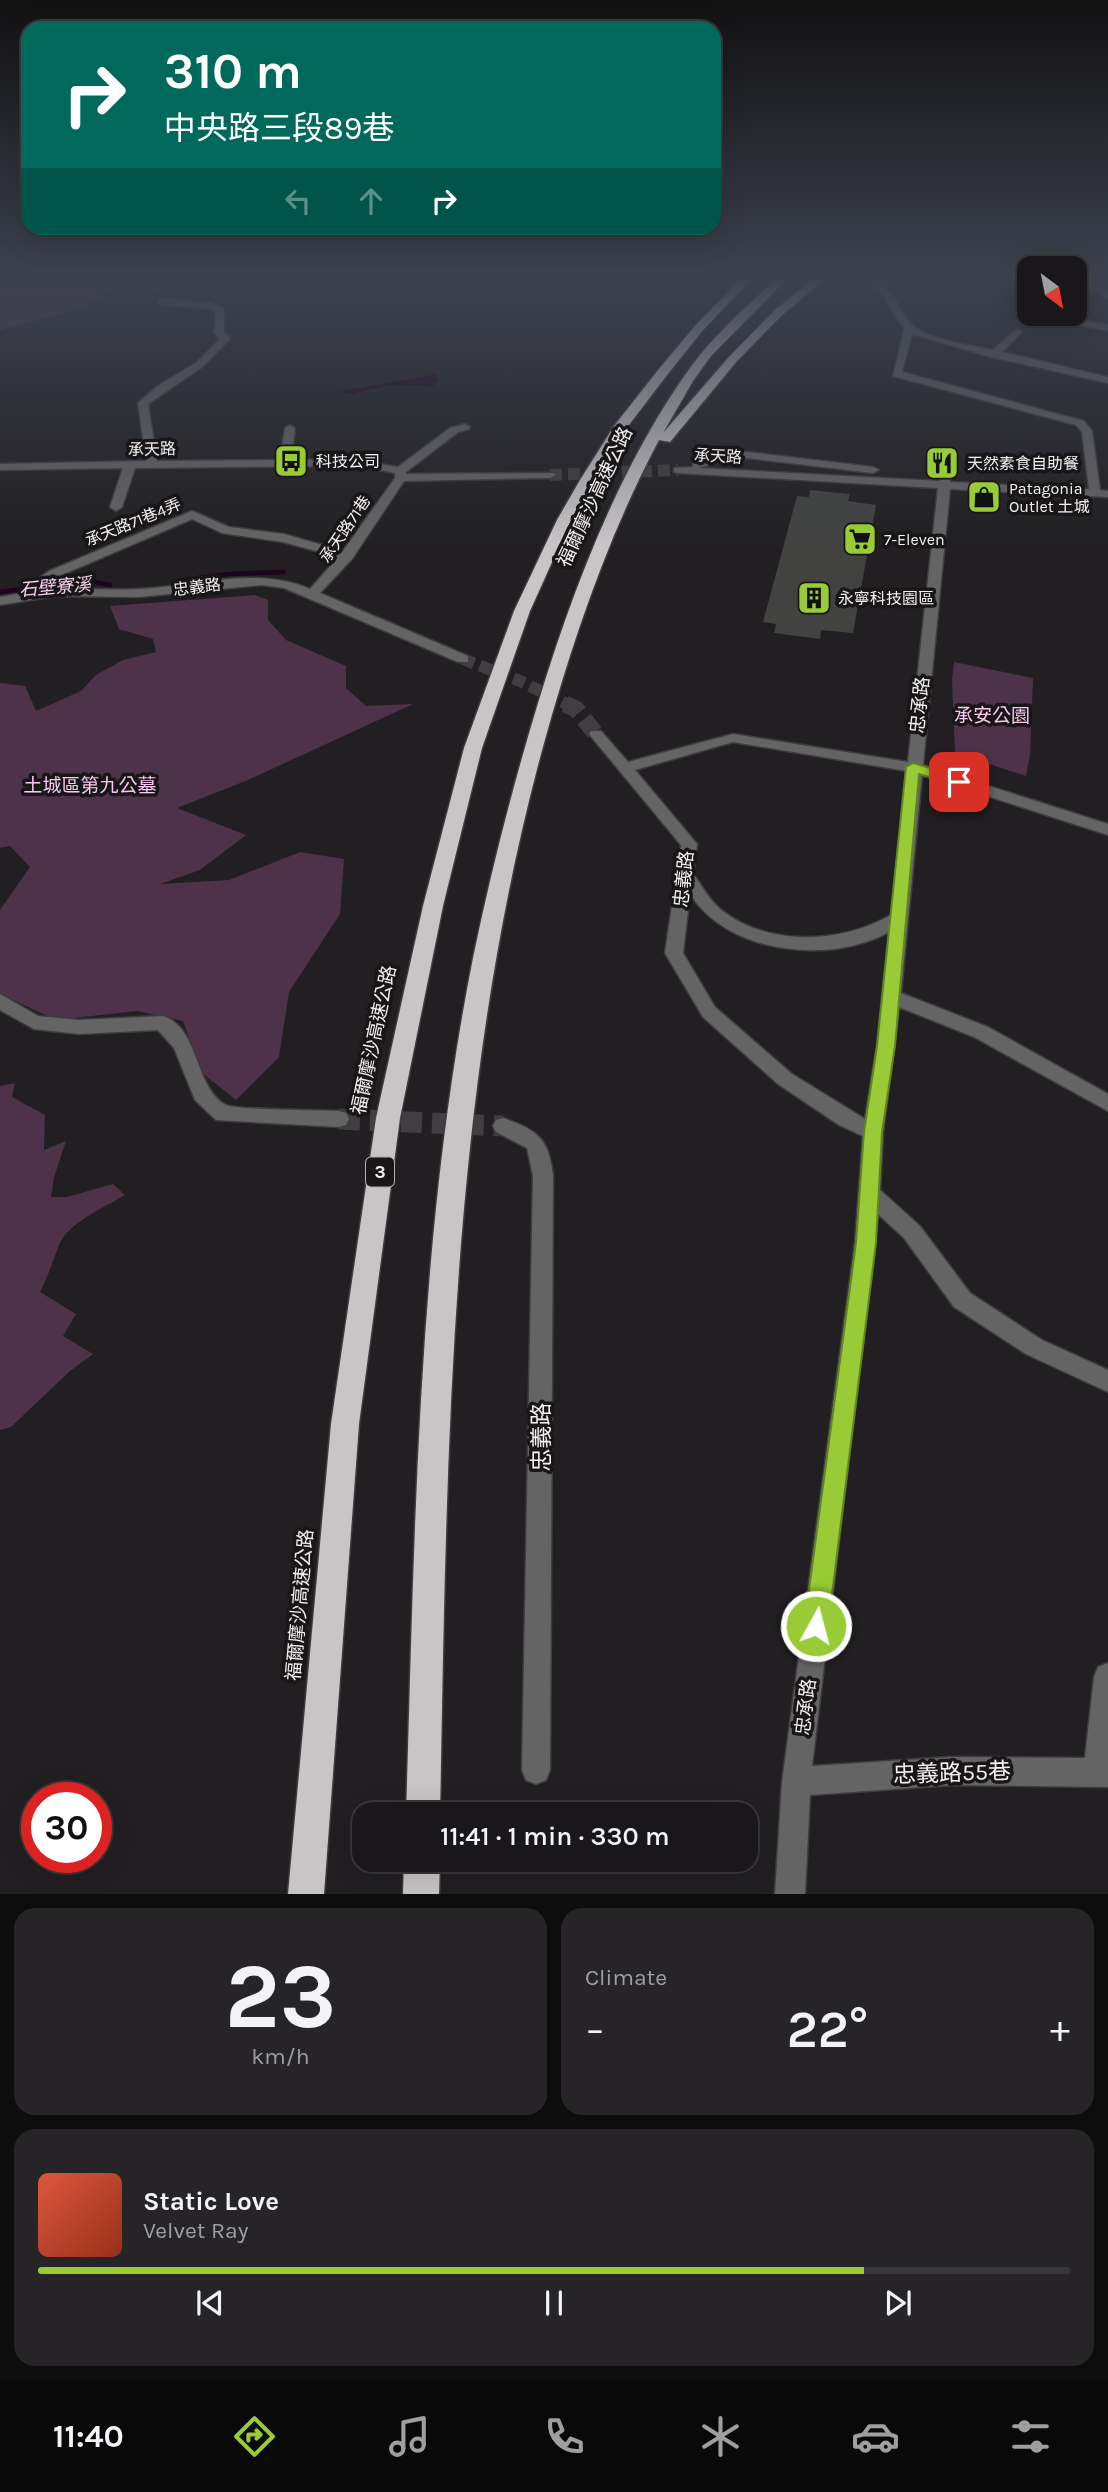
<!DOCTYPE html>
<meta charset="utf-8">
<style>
body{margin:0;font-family:Karla,"Noto Sans TC",sans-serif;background:#262426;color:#f1f3f6;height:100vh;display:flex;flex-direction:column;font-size:26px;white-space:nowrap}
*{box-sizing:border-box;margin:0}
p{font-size:23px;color:#9f9fa2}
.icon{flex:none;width:38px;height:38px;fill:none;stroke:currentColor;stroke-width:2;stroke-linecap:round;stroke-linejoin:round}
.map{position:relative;height:1894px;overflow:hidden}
.panel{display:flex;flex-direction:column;gap:14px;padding:14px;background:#0e0d0e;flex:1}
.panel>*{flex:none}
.hud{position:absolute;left:21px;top:21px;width:700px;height:214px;border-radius:21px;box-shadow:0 7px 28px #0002,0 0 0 2px #373638;background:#00695c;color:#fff;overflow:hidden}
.needle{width:46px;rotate:148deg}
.buttons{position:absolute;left:1017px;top:256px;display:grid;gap:14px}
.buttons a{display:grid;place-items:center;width:70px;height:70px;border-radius:14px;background:#191719;box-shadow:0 7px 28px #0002,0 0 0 2px #373638;font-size:35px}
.speed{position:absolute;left:21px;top:1782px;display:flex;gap:14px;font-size:35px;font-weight:700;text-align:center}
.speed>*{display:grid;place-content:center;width:91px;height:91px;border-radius:50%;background:#191719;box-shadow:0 7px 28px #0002,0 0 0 2px #373638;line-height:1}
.speed .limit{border:10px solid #d22;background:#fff;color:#111}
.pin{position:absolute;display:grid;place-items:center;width:60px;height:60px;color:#fff;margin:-30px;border-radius:14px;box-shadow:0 4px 10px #0006}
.me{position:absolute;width:77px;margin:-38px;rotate:7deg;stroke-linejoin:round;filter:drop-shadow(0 0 5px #0008)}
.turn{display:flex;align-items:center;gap:24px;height:147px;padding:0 28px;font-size:32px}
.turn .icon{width:91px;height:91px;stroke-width:2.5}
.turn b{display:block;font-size:49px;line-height:60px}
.lanes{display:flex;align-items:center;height:66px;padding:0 28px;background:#0003;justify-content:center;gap:35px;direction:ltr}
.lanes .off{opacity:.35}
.big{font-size:52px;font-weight:600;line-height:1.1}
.panel .card{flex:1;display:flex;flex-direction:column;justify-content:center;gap:10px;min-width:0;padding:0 24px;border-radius:21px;background:#262426}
.panel .dial{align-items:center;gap:0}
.dial b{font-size:91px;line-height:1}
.song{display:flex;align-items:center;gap:21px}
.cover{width:84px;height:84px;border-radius:10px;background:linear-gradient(135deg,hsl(10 70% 55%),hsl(10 70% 35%))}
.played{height:7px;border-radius:4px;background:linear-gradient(90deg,#99cb36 80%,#373638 80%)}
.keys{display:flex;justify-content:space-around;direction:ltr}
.heat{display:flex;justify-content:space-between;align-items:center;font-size:38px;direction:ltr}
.panel .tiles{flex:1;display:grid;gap:14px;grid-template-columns:1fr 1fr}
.card:last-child{grid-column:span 2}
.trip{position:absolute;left:352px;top:1802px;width:406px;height:70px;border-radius:21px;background:#191719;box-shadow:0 7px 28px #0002,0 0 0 2px #373638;font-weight:600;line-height:70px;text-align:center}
.menu{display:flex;height:112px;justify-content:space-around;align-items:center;background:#0a090a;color:#9f9fa2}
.menu .icon{width:49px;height:49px}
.menu .current{color:#99cb36}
.menu b{font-size:32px;color:#f1f3f6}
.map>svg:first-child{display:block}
.green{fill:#4e3249}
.water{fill:#20021d}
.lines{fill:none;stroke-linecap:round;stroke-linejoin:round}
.stream-far1{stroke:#20021d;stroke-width:3.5}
.stream{stroke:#20021d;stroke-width:4.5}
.building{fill:#424341}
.minor-tunnel-far2{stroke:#403e40;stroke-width:12;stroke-dasharray:12 6;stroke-linecap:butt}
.minor-tunnel-far1{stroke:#403e40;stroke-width:17;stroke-dasharray:17 8;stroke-linecap:butt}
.minor-tunnel{stroke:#403e40;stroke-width:21;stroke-dasharray:21 10;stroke-linecap:butt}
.minor-casing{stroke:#3e3c3e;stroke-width:3}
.motorway-casing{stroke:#3e3c3e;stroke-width:3}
.minor{fill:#656465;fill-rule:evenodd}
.motorway{fill:#c8c5c7;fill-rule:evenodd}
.route{fill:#99cb36;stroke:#638423;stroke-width:2}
.labels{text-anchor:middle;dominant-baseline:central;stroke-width:7;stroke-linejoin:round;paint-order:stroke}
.far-street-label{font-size:16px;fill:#f1eff1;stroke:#181617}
.far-poi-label{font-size:16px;fill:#f1eff1;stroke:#181617;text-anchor:start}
.far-water-label{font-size:18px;font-style:italic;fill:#f7d0ef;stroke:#181617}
.shield{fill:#181617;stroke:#b0aeb0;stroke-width:2}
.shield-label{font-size:18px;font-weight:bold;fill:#f1eff1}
.street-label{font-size:19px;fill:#f1eff1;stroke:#181617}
.park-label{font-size:19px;fill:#fac6ef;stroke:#181617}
.near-street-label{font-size:23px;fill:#f1eff1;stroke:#181617}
</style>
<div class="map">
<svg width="1108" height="1894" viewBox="0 0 1108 1894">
<rect width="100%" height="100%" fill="#211f21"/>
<path class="green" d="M 0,280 L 126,280 L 85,307 L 0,330 Z
M 255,595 L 268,600 L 268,620 L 286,640 L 346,666 L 346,688 L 366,706 L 413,704 L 248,780 L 177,808 L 246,835 L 200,870 L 160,884 L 229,880 L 300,852 L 344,859 L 340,914 L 289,992 L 279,1057 L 236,1100 L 201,1072 L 183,1021 L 137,1011 L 56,1020 L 0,994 L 0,910 L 30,867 L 10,846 L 0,848 L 0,683 L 25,686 L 36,711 L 81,691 L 96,675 L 123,660 L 156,652 L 153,639 L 119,629 L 110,606 Z
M 954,662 L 1033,678 L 1030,755 L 1026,776 L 955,753 L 952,680 Z
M 15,1083 L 12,1097 L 45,1115 L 44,1150 L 66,1141 L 54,1177 L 51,1197 L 67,1197 L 113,1184 L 125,1195 C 105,1207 68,1223 59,1245 C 53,1261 48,1276 40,1292 L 76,1314 L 63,1336 L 93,1354 L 70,1371 L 11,1427 L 0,1430 L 0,1086 Z"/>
<path class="water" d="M 170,280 L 212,280 L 212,285 C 193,294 172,306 152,294 L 168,286 Z
M 436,374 L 439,380 L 433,386 L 389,385 L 351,394 L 337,392 Z"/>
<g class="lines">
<path class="stream-far1" d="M 976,280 L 1015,303 L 1029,302
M 1074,298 L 1103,299 L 1108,302"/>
<path class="stream" d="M 178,581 L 228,574 L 284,572
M 0,592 L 90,581 L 110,585"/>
</g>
<path class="building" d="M 810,490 L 850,494 L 848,501 L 876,505 L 853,633 L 821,630 L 820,639 L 774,633 L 776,624 L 763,622 L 797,496 L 809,497 Z"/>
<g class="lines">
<path class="minor-tunnel-far2" d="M 550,475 L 678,470
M 463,659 L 520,681 L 569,705"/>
<path class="minor-tunnel-far1" d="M 565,704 L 576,709 L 596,734"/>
<path class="minor-tunnel" d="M 339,1119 L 503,1126"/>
<defs>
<path id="minor" d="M 868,280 C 892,280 897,309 911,324 C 923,339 974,346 993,350 L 1017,329 L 1022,332 L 1002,352 L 1108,377 L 1108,383 L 991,357 L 912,334 L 902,372 L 1084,421 L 1092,431 L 1100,490 L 1108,491 L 1108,497 L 950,489 L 923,765 L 1108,824 L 1108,835 L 922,775 L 901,993 L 988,1027 L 1108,1094 L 1108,1111 L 974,1037 L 899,1007 L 883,1132 L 880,1190 L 920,1226 L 970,1293 L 1042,1340 L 1108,1370 L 1108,1392 L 1026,1354 L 954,1307 L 904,1238 L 878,1214 L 812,1766 L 952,1757 L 1085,1758 L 1094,1677 L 1098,1667 L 1108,1663 L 1108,1787 L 952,1785 L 810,1795 L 805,1894 L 775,1894 L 782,1782 L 855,1243 L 863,1136 L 839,1125 L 778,1084 L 703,1017 L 665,953 L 681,845 L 589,734 L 591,731 L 601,731 L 628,762 L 733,734 L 908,762 L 938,488 L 678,473 L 674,472 L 674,468 L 693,467 L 693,463 L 727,453 L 748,452 L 873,467 L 879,470 L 873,473 L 748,458 L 728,459 L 699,468 L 939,481 L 941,475 L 945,474 L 951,477 L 950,482 L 1089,489 L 1082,432 L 1076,425 L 893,376 L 904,329 L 881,292 ZM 733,742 L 907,771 L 891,915 C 840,944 767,947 720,909 C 708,899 702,885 693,874 L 697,844 L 635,770 ZM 690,894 C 728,954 830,965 889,932 L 877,1046 L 865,1119 L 792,1074 L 715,1007 L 683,953 Z
M 1074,280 L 1085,280 L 1108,292 L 1108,298 Z
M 162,299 L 211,303 L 224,309 L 224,332 L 230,339 L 202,367 L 148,404 L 157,461 L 280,460 L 285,428 L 290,425 L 295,428 L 291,460 L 348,459 L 398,467 L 450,428 L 465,424 L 470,427 L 469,429 L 458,432 L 406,472 L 406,474 L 554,473 L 556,475 L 550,478 L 404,481 L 352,559 L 320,593 L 468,656 L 468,662 L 458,662 L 284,588 L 262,585 L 139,597 L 55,596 L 0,605 L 0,597 L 17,594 L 49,571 L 192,511 L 229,527 L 284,534 L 343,551 L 395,478 L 395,473 L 365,467 L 331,466 L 135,468 L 122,507 L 116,511 L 110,507 L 123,468 L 0,470 L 0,464 L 146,461 L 138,403 L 159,385 L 196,363 L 220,339 L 214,333 L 216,312 L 209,309 L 159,304 L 159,300 ZM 192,519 L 222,533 L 283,542 L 338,557 L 310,589 C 256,566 196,586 139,589 C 105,591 71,586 37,591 L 57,577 Z
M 1060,315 L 1108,325 L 1108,331 L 1057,320 L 1057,316 Z
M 0,994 L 38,1016 L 79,1020 L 163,1016 C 200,1028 194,1088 226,1105 C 236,1110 322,1110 339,1111 L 346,1113 L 349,1119 L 346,1125 L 339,1127 L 216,1120 L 195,1100 L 174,1048 L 158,1030 L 79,1034 L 34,1029 L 0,1010 Z
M 503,1118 C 538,1130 549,1139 553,1176 L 550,1770 L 546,1780 L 536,1784 L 526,1780 L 522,1770 L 533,1176 L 527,1148 L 496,1132 L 493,1126 L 496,1120 Z"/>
<path id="motorway" d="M 740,280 L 751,280 L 703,330 L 667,375 L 625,430 L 594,480 L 571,520 L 530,611 L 482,748 L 443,906 L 400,1118 L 359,1424 L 324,1894 L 288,1894 L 331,1424 L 376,1118 L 423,906 L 464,748 L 514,611 L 557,520 L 580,480 L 614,426 L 659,369 L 695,326 Z
M 775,280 L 786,280 L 711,356 L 693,381 L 663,433 L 729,357 L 774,311 L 812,280 L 824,280 L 782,315 L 737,361 L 670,442 L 659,440 C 608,536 573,639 544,743 C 448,1092 447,1455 440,1815 L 406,1815 C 415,1530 417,1239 473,958 C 489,881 508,805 530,730 C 566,607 615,472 690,368 C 714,335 745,308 775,280 Z
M 404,1860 L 440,1860 L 439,1894 L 403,1894 Z"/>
</defs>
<use href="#minor" class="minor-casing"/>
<use href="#motorway" class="motorway-casing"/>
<use href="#minor" class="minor"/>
<use href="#motorway" class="motorway"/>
</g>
<linearGradient id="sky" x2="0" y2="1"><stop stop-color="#121112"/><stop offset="0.51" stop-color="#3d424e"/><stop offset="1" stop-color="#3d424e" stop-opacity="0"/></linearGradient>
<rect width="1108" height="545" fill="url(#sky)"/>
<path class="route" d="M 913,763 L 964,778 L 966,782 L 959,786 L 919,774 L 895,1046 L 882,1132 L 876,1243 L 828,1626 L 825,1634 L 816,1638 L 808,1634 L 804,1626 L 856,1243 L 864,1132 L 877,1046 L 906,767 Z"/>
<defs>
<symbol id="bus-square" viewBox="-11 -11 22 22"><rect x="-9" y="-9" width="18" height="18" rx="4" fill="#99cb36" stroke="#181617"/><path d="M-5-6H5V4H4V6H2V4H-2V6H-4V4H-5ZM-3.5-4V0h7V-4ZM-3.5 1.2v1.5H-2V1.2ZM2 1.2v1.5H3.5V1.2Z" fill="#111"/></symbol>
<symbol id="restaurant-square" viewBox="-11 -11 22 22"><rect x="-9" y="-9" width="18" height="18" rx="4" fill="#99cb36" stroke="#181617"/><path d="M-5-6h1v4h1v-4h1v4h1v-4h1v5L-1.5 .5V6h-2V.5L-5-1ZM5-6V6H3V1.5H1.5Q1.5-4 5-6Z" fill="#111"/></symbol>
<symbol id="shop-square" viewBox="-11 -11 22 22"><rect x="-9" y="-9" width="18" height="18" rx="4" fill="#99cb36" stroke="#181617"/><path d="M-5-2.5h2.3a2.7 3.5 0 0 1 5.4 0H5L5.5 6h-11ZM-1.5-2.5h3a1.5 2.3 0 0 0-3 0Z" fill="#111"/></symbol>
<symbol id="supermarket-square" viewBox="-11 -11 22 22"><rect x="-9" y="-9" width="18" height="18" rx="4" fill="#99cb36" stroke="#181617"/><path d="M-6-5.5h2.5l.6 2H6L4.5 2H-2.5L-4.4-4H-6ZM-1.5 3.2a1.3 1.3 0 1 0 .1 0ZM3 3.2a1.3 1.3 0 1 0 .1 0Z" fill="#111"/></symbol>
<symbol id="building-square" viewBox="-11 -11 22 22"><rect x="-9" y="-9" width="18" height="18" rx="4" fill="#99cb36" stroke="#181617"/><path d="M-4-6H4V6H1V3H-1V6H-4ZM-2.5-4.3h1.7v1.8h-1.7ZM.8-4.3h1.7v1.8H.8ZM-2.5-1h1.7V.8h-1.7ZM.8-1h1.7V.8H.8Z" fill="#111"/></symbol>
</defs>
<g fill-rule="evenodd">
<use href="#bus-square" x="272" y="442" width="38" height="38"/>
<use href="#restaurant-square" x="923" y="444" width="38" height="38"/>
<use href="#shop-square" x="965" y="478" width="38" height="38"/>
<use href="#supermarket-square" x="841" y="520" width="38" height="38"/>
<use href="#building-square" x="795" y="579" width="38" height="38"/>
</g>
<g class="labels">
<g class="far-street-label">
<text transform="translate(152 449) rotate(-1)">承天路</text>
<text transform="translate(718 456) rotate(3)">承天路</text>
<text transform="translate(133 522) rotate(-22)">承天路71巷4弄</text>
<text transform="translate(345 529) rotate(-56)">承天路71巷</text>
<text transform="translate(197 587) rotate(-7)">忠義路</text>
</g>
<g class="far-poi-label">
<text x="316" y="461">科技公司</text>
<text x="967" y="463">天然素食自助餐</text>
<text x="1009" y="488">Patagonia<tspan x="1009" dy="18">Outlet 土城</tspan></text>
<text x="884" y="539">7-Eleven</text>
<text x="838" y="598">永寧科技園區</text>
</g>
<g class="far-water-label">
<text transform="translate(55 587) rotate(-5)">石壁寮溪</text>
</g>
<rect class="shield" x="366" y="1157.5" width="28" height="29" rx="5"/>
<g class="shield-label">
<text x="380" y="1172">3</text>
</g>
<g class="street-label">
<text transform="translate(595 497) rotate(-65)">福爾摩沙高速公路</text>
<text transform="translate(920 705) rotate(-84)">忠承路</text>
<text transform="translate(684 879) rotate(-84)">忠義路</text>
<text transform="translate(374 1040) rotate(-78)">福爾摩沙高速公路</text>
<text transform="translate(300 1605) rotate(-85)">福爾摩沙高速公路</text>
<text transform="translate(806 1707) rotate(-83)">忠承路</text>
</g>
<g class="park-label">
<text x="992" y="716">承安公園</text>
<text x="90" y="786">土城區第九公墓</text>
</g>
<g class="near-street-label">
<text transform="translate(541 1437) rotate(-90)">忠義路</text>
<text transform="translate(952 1773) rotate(-2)">忠義路55巷</text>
</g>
</g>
</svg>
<div class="buttons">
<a><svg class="needle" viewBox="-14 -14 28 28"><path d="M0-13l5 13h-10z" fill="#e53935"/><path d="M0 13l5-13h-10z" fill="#9f9fa2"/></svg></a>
</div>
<div class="speed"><div class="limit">30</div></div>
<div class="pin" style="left:959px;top:782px;background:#d93025"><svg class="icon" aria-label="arrive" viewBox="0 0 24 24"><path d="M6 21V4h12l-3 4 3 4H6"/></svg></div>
<svg class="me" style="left:816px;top:1626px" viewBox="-20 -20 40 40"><circle r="17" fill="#99cb36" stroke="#fff" stroke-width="3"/><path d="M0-11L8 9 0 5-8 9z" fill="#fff"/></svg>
<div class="trip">11:41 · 1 min · 330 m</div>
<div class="hud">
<div class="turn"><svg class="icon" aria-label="right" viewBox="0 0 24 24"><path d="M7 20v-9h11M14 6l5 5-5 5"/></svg><div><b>310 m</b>中央路三段89巷</div></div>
<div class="lanes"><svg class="icon off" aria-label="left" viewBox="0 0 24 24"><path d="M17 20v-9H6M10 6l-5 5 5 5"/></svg><svg class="icon off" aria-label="ahead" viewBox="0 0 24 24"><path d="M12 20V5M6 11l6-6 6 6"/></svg><svg class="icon" aria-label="right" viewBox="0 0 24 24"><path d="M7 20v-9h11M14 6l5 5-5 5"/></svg></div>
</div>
</div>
<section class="panel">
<div class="tiles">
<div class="card dial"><b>23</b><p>km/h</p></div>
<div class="card"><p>Climate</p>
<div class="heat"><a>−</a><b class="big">22°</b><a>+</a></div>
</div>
<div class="card">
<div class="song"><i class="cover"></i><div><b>Static Love</b><p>Velvet Ray</p></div></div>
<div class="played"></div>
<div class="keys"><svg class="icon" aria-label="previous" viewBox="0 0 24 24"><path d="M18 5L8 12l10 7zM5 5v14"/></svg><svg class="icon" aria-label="pause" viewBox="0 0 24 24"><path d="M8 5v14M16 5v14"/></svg><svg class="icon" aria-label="next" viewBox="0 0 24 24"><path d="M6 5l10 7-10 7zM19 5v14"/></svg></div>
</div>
</div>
</section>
<nav class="menu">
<b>11:40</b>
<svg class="icon current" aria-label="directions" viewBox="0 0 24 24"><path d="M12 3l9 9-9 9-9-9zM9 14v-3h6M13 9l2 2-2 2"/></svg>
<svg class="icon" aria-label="music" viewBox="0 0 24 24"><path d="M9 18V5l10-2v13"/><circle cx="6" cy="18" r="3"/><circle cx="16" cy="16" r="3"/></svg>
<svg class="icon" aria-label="phone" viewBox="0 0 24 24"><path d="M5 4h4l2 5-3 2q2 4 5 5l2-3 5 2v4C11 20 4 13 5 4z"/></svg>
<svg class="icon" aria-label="climate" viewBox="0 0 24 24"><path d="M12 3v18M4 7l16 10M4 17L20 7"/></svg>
<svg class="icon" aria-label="car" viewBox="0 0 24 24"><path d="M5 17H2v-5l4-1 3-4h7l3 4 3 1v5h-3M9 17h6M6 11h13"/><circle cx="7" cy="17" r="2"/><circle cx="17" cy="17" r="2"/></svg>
<svg class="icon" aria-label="filters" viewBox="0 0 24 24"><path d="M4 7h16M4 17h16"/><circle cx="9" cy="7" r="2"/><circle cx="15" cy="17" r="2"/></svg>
</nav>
